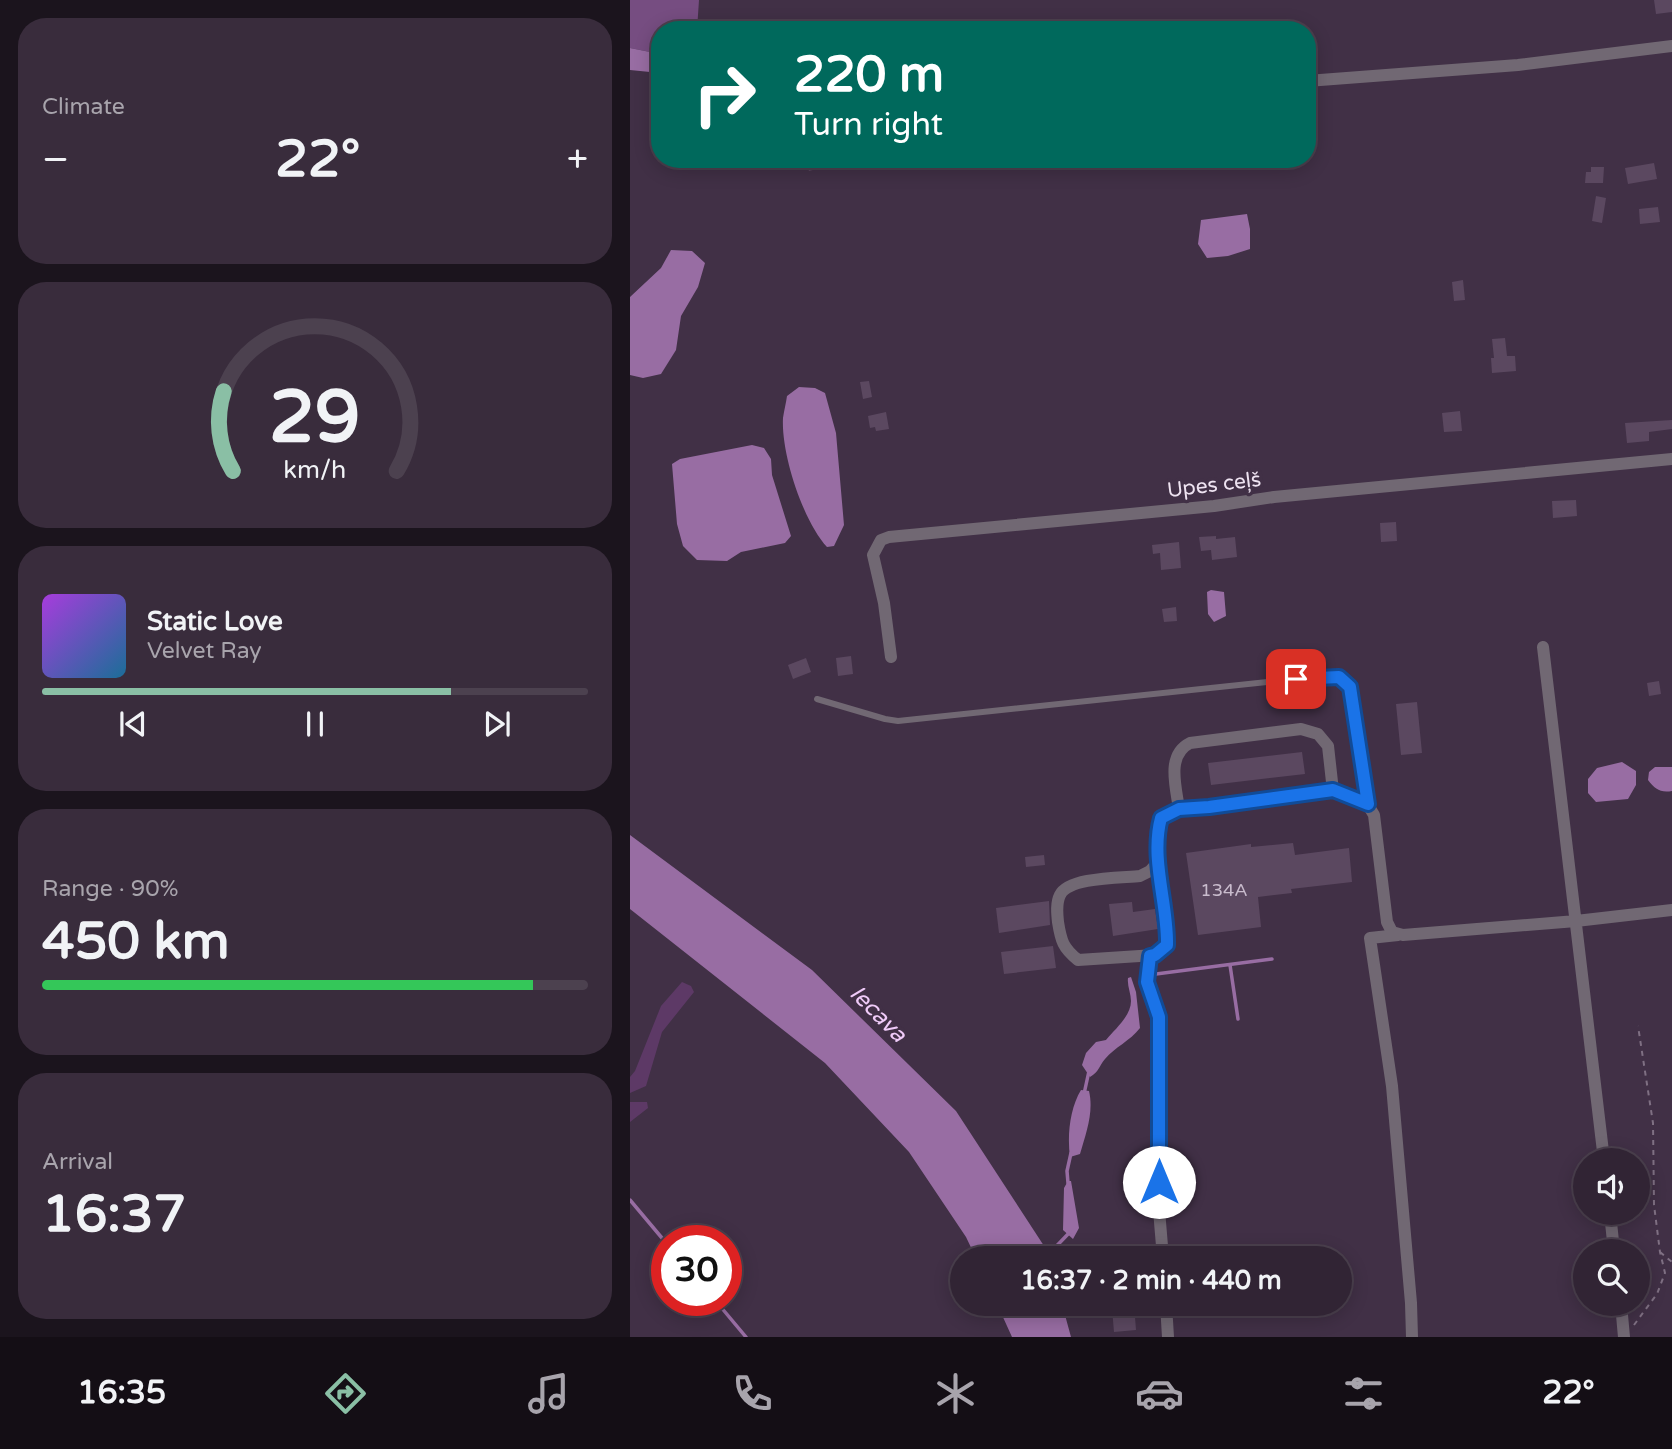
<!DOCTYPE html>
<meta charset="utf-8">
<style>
body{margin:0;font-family:"Varela Round",sans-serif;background:#392c3c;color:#f1f3f6;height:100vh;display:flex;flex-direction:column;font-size:26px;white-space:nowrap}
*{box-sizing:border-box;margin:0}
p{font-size:23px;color:#a8a4ac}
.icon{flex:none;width:38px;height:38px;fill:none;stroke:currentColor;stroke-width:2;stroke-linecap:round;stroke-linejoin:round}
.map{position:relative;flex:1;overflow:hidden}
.details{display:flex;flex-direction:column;gap:18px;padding:18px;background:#1b141d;width:630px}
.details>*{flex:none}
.hud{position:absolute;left:21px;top:21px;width:665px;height:147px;border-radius:28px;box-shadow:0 4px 18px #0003,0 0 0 2px #4c414f;background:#00695c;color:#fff;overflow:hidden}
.fabs{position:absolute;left:943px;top:1148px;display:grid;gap:14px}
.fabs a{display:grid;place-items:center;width:77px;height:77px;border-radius:50%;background:#312434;box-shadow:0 4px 18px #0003,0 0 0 2px #4c414f;font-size:35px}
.speed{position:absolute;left:21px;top:1225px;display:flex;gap:14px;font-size:35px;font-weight:700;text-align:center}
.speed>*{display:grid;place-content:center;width:91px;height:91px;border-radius:50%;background:#312434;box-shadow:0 4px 18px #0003,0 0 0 2px #4c414f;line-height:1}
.speed .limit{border:10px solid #d22;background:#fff;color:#111}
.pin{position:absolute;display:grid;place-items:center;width:60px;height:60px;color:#fff;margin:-30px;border-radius:14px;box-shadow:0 4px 10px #0006}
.me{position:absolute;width:77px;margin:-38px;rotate:0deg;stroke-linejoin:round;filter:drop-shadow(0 0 5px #0008)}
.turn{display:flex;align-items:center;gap:24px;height:147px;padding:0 28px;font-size:32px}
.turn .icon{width:91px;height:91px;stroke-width:2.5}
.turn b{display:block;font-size:49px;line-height:60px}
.big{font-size:52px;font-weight:700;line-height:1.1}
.details .card{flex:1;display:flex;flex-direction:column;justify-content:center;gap:10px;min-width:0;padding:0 24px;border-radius:28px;background:#392c3c}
.details .dial{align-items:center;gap:0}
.dial svg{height:182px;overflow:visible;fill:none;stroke:#4c414f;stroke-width:7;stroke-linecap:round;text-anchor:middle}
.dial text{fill:#f1f3f6;stroke:none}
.song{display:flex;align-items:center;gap:21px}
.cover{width:84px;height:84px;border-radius:10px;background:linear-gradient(135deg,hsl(280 70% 55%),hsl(200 70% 35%))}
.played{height:7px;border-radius:4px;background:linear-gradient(90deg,#8abfa5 75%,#4c414f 75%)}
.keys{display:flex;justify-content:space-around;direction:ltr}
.heat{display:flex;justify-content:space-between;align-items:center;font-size:38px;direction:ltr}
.charge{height:10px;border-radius:5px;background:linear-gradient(90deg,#34c759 90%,#4c414f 0)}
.trip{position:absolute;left:320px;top:1246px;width:402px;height:70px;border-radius:35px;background:#312434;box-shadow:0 4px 18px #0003,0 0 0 2px #4c414f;font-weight:700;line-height:70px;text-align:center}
.tabs{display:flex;height:112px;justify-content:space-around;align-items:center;background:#140e15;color:#a8a4ac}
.tabs .icon{width:49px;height:49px}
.tabs .active{color:#8abfa5}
.tabs b{font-size:32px;color:#f1f3f6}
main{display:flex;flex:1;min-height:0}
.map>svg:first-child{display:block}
.green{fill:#5d3966}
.forest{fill:#764d81}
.water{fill:#986da3}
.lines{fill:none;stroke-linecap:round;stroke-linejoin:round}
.stream{stroke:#986da3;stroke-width:3.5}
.building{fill:#5b4860}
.path{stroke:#7f7083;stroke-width:2;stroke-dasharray:5 5;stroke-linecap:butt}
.lane{stroke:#716873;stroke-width:6}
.street{stroke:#716873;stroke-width:12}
.route-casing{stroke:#114b97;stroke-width:18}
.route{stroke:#1a73e8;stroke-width:12}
.labels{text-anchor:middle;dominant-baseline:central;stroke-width:7;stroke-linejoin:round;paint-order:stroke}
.number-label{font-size:18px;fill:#c9bccd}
.street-label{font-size:21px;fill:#eee3f1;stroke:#413046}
.water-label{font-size:23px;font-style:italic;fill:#f0cbf9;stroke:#413046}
</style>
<main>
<section class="details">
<div class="card"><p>Climate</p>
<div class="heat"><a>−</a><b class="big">22°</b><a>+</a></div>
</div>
<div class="card dial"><svg viewBox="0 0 100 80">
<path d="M14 69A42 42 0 1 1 86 69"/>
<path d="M14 69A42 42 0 0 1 10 34" stroke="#8abfa5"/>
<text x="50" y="56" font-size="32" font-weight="700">29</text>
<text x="50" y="72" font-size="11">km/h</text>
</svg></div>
<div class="card">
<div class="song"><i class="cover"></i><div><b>Static Love</b><p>Velvet Ray</p></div></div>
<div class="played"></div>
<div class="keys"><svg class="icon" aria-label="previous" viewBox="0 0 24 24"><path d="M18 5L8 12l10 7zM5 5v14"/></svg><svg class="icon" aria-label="pause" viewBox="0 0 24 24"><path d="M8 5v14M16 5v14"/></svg><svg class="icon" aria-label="next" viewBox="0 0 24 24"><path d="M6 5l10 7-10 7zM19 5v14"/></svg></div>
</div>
<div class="card"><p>Range · 90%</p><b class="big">450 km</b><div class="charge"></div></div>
<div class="card"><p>Arrival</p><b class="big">16:37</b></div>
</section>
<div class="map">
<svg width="1042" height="1337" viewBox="0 0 1042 1337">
<rect width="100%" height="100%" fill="#413046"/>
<path class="green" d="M 52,982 L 61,986 L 64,992 L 32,1032 L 16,1086 L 0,1093 L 0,1077 L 5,1071 L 31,1006 Z
M 0,1102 L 17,1102 L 18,1108 L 0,1122 Z"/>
<path class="forest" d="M 0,0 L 69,0 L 67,30 L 30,30 L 30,54 L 0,48 Z"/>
<path class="water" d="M 0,48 L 30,54 L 30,73 L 0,70 Z
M 617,214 L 620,229 L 620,249 L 598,256 L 577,258 L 568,244 L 571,220 Z
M 41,250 L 62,251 L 75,263 L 68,287 L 51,316 L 46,350 L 31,374 L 13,378 L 0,375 L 0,297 L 31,268 Z
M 169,387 L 185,388 L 195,393 L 206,433 L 214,525 L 204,546 L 197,547 C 173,521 151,454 153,418 C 154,411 156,403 157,396 Z
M 122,445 L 134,448 L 141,459 L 142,475 L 161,536 L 155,543 L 111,552 L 97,561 L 67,560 L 53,546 L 47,524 L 42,464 L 50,459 Z
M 581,590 L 594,592 L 596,616 L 584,622 L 578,614 L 577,592 Z
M 992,762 L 1006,771 L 1006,785 L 998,799 L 966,802 L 958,793 L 958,779 L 967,768 Z
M 1025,767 L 1042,767 L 1042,791 C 1030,793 1025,789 1018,780 L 1019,772 Z
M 0,835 L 182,970 L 326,1111 L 416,1249 L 419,1258 L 346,1258 L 336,1237 L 279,1152 L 195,1063 L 0,909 Z
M 501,977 L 506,992 L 510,1028 C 500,1041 485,1047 475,1059 C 469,1066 469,1072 460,1077 L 452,1065 L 456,1053 L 466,1042 L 476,1040 C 485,1029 501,1016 501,1001 C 501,993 497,986 498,978 Z
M 451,1090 L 459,1091 C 464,1112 456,1133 450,1154 L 440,1157 C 437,1135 440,1108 451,1090 Z
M 438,1181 L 441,1181 L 449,1228 L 443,1239 L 433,1230 L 434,1188 Z
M 367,1304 L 432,1304 L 441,1337 L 382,1337 Z"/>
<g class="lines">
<path class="stream" d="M 600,965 L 608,1019
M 526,974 L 642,959
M 454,1094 L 459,1071
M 438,1183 L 437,1171 L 441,1153
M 0,1200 L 37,1244
M 415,1258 L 440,1232
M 85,1300 L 116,1337"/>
</g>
<path class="building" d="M 1024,0 L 1042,0 L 1042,12 L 1026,14 Z
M 175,159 L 212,159 L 213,162 L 179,171 Z
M 1024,163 L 1027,179 L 998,184 L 995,168 Z
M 961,167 L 974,167 L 973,183 L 955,183 L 956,172 L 961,172 Z
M 966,196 L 976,198 L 972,223 L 962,221 Z
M 1028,207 L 1030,222 L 1010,224 L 1009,209 Z
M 833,280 L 835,300 L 824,301 L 822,282 Z
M 875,338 L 877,356 L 885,356 L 886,371 L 862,373 L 861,358 L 864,358 L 862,339 Z
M 239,381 L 242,397 L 233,399 L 230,382 Z
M 830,411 L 832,431 L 814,432 L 812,413 Z
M 256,412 L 259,429 L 246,431 L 245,427 L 240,428 L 238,416 Z
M 1042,420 L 1042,429 L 1019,432 L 1019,441 L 997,443 L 995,423 Z
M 946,500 L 947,516 L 923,518 L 922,501 Z
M 766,522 L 767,541 L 751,542 L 750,523 Z
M 586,536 L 586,539 L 605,537 L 607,557 L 582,560 L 581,550 L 571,551 L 569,537 Z
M 549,542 L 551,568 L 531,570 L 530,553 L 523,554 L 522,545 Z
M 546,607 L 547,621 L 534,622 L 532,609 Z
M 221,656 L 223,674 L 208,676 L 206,658 Z
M 176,658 L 181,672 L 163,679 L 158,665 Z
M 1029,681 L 1031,694 L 1019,696 L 1017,683 Z
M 787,702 L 792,753 L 771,755 L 766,704 Z
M 672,752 L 675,774 L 581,785 L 578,763 Z
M 663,843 L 665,855 L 719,848 L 722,882 L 661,889 L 662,893 L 628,897 L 631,927 L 568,935 L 556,853 L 621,844 L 621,847 Z
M 414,855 L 415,865 L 396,867 L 395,857 Z
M 419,901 L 420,925 L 369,933 L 366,908 Z
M 502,902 L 503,912 L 525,909 L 528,929 L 483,936 L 479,904 Z
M 423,946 L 426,968 L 374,974 L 371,952 Z
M 487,1304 L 504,1304 L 506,1330 L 484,1332 L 482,1308 L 487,1308 Z"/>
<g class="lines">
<path class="path" d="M 1030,1252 L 1042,1262
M 1004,1325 L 1027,1294 L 1035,1273 L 1030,1252 L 1024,1205 L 1023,1123 L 1008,1026"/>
<path class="lane" d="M 187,699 L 255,719 L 268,721 L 693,676 L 709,677 L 720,687 L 738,805"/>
<path class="street" d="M 677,81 L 888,65 L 1042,46
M 913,647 L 974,1160
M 261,657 L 254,603 L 243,555 L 251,540 L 259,537 L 584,506 L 644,497 L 1042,459
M 549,809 C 546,787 536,755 560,743 L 671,729 L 688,734 L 698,746 L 703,791
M 529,861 L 520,871 L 510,876 C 491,878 439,877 430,895 C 426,903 427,913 428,922 C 431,941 433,948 448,960 L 525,955 L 537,945 C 538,904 520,859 531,818 L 549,809 L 579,807 L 703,791 L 738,805 L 744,815 L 757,922 L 762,932 L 773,935 L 946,921 L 1042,910
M 768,935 L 740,938 L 762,1086 L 781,1303 L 782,1337
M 520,955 L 517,982 L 529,1017 L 529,1210 L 533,1258
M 980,1213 L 984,1251
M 536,1304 L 538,1337
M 991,1304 L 994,1337"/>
</g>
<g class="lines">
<defs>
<path id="route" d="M 529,1182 L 529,1017 L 517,982 L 520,956 L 525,955 L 537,945 C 538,904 520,859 531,818 L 549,809 L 579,807 L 703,790 L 738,804 L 720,687 L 709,677 L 666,679"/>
</defs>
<use href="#route" class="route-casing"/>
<use href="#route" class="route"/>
</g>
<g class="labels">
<g class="number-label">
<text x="594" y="890">134A</text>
</g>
<g class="street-label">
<text transform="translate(584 485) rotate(-7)">Upes ceļš</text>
</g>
<g class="water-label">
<text transform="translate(248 1014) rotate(45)">Iecava</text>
</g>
</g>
</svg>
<div class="fabs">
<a><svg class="icon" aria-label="sound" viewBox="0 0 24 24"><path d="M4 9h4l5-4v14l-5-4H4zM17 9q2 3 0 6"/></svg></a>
<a><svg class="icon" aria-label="search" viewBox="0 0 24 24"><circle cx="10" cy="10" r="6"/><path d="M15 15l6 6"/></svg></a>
</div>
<div class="speed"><div class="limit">30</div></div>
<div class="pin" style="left:666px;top:679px;background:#d93025"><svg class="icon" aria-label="arrive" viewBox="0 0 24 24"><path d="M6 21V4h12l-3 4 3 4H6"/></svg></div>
<svg class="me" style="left:529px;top:1182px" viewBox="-20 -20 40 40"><circle r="19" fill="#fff"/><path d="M0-13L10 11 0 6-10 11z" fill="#1a73e8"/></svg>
<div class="trip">16:37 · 2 min · 440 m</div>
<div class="hud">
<div class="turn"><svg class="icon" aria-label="right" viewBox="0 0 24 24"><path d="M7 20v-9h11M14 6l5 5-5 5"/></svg><div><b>220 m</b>Turn right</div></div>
</div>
</div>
</main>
<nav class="tabs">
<b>16:35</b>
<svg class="icon active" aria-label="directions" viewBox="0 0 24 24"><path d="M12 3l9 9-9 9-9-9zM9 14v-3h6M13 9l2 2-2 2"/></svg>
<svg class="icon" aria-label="music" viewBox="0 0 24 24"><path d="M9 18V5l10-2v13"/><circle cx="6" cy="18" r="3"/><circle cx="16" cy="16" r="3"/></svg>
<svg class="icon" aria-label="phone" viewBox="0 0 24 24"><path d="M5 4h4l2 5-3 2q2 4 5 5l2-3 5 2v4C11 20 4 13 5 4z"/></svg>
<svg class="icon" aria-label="climate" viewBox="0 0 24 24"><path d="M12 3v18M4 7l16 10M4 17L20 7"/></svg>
<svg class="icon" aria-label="car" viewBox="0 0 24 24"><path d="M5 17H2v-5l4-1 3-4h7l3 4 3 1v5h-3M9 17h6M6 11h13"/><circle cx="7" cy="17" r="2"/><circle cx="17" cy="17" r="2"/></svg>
<svg class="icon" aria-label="filters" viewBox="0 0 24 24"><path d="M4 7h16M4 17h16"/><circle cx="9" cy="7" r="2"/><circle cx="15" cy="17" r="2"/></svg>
<b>22°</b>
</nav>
